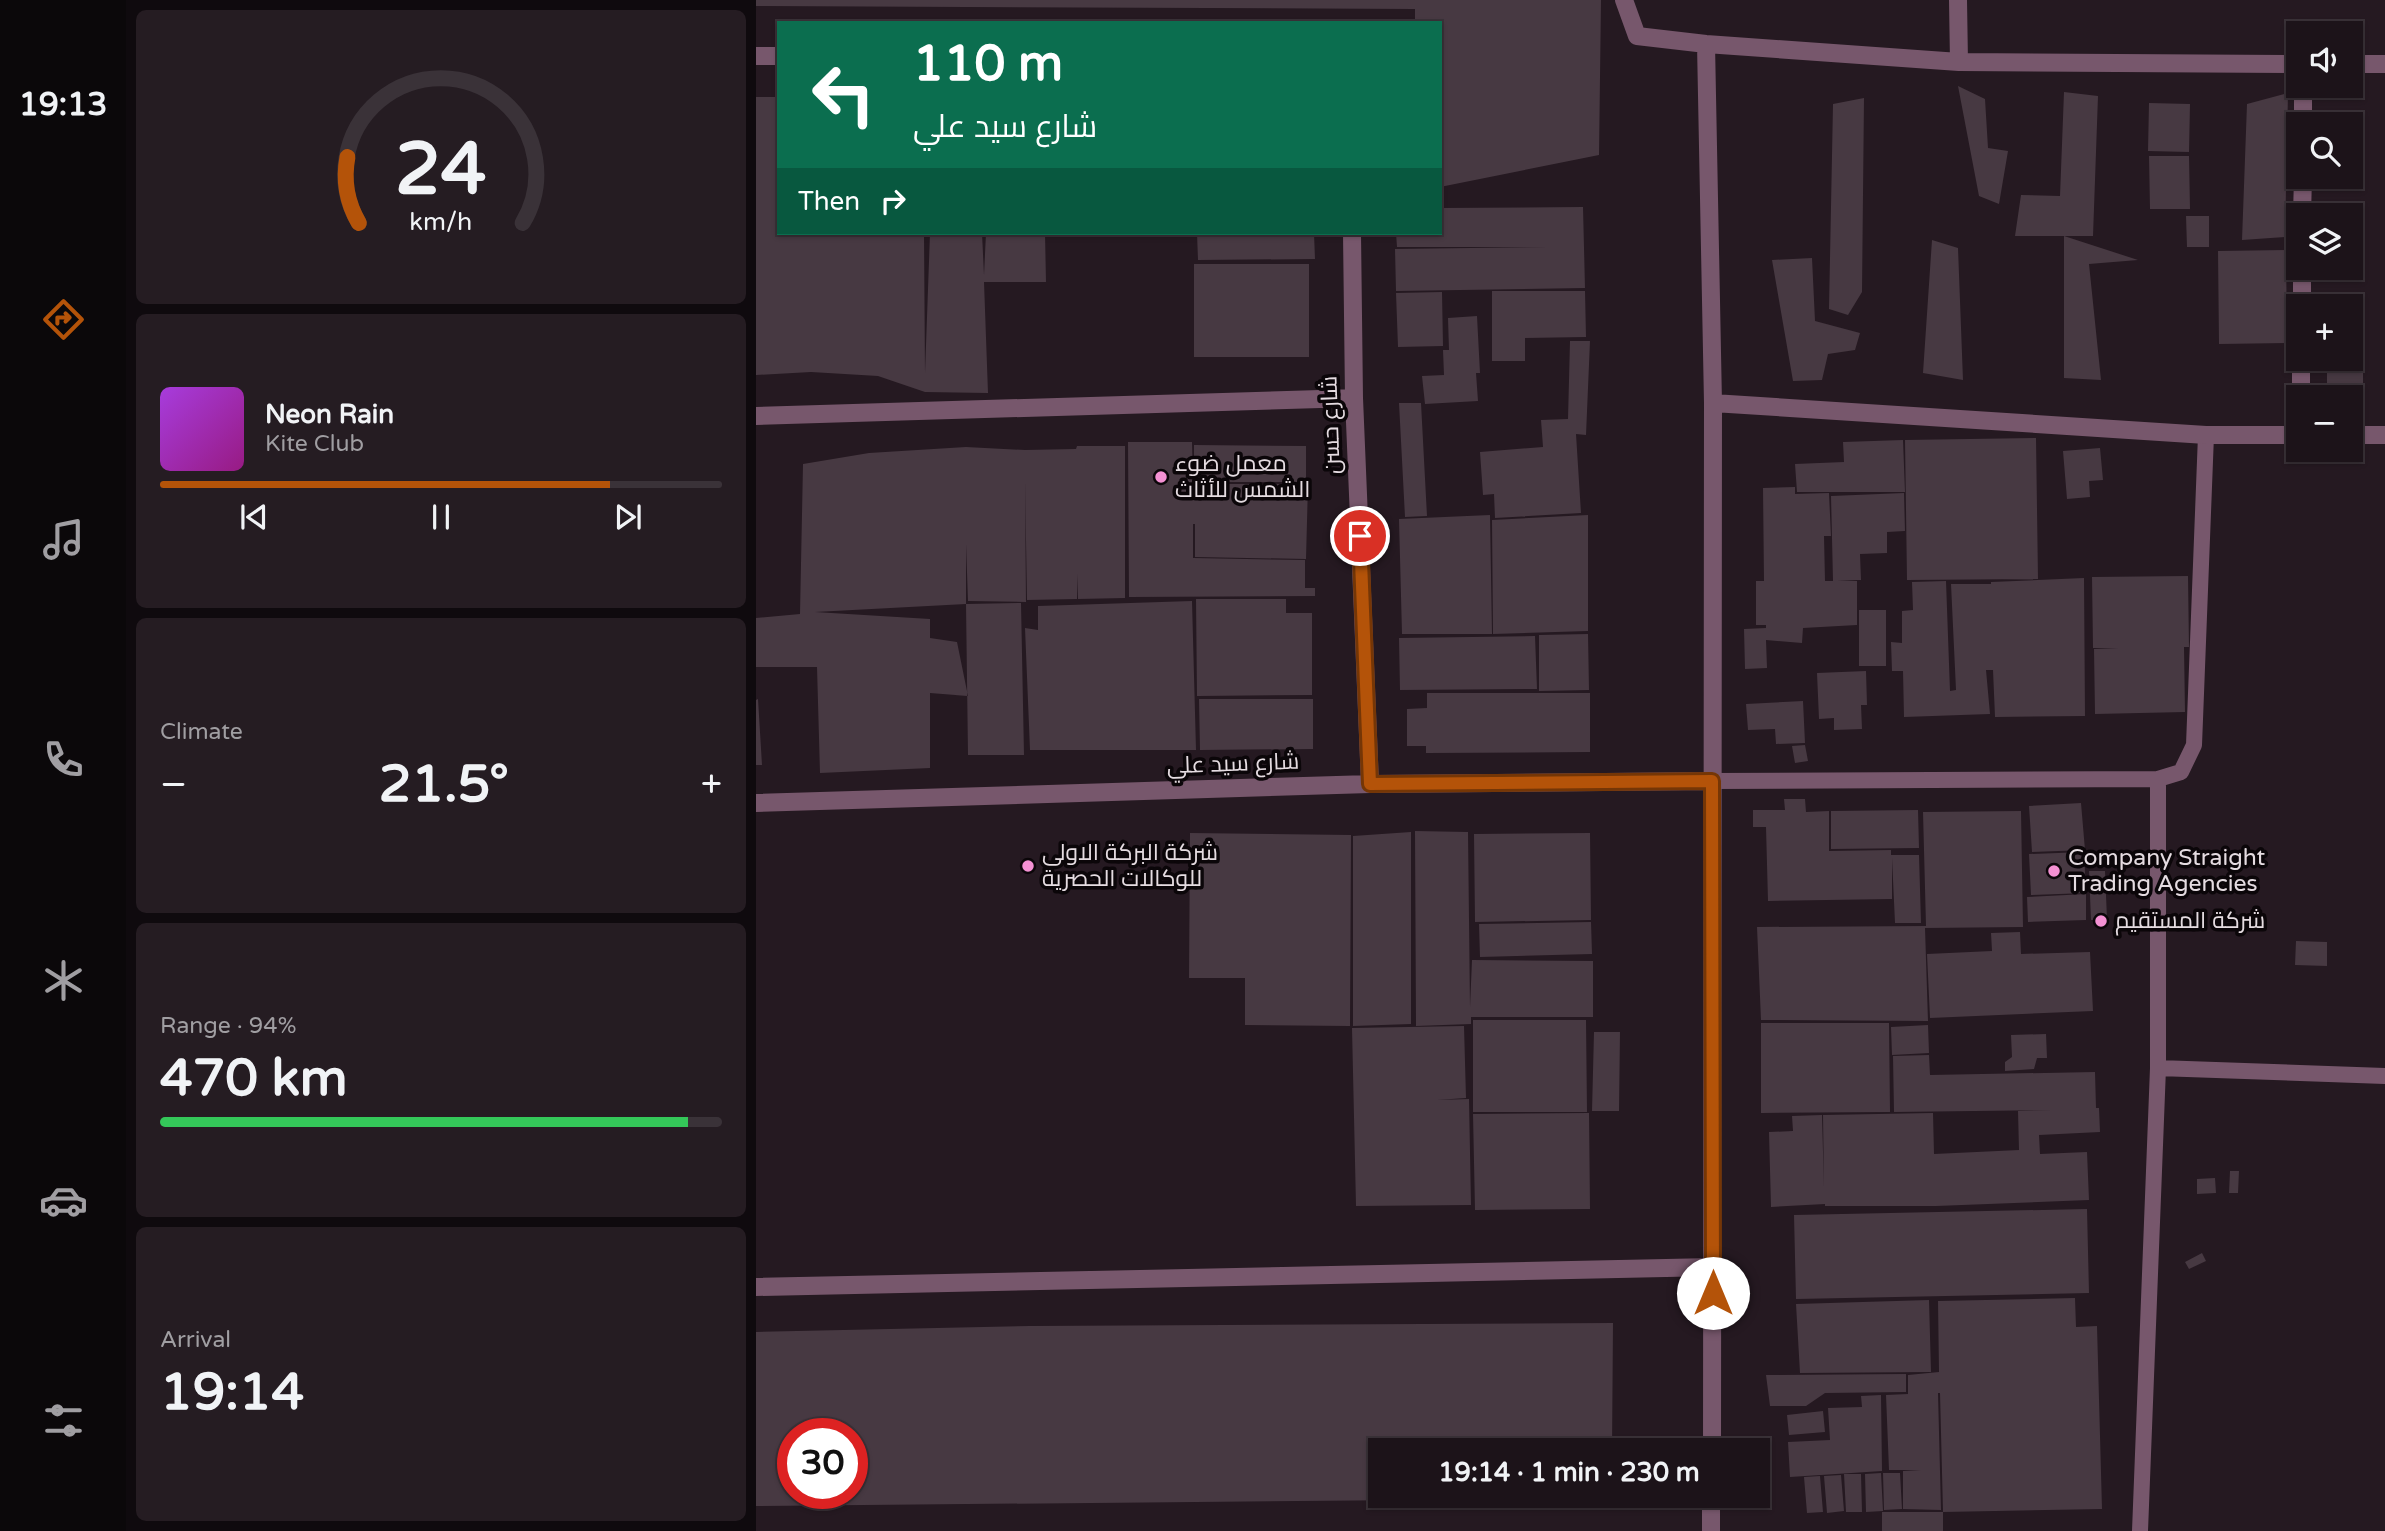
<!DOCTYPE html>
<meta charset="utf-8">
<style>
body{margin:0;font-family:"Varela Round",Cairo,sans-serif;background:#251c22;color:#f1f3f6;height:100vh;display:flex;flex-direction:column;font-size:26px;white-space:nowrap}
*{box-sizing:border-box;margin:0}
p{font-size:23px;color:#a09ea2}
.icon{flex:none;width:38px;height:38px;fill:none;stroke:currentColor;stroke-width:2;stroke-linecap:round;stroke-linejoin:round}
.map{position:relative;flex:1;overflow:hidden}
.sheet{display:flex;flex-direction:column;gap:10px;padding:10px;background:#0f0a0e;width:630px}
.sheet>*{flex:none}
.top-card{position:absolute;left:21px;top:21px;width:665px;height:214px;border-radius:0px;box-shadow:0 2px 5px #0004,0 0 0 2px #3a3238;background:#0b6e4f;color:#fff;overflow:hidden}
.buttons{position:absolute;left:1530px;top:21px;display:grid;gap:14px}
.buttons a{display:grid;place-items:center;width:77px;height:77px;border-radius:0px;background:#1c1319;box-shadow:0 2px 5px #0004,0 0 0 2px #3a3238;font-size:35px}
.speed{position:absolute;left:21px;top:1418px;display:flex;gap:14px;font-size:35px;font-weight:700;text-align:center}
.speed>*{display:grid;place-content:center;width:91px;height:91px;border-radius:50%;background:#1c1319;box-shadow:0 2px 5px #0004,0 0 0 2px #3a3238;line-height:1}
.speed .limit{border:10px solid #d22;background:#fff;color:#111}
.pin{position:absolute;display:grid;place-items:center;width:60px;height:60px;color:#fff;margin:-30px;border:4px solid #fff;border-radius:50%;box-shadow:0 2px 7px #0007}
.me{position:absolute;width:77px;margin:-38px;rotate:0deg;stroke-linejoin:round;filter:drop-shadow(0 0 5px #0008)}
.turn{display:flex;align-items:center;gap:24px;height:147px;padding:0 21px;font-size:32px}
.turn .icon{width:91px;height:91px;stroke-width:2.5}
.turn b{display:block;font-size:49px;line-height:60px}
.then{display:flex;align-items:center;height:66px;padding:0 21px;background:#0003;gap:14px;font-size:26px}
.big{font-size:52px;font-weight:700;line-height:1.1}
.sheet .widget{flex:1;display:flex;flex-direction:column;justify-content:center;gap:10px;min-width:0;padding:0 24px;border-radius:10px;background:#251c22}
.sheet .dial{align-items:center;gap:0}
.dial svg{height:182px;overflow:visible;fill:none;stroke:#3a3238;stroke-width:7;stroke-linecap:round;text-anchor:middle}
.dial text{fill:#f1f3f6;stroke:none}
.song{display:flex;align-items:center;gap:21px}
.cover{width:84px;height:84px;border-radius:10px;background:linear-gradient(135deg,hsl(280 70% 55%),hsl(310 70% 35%))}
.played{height:7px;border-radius:4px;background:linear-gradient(90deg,#b45309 80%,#3a3238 80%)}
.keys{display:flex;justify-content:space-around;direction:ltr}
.heat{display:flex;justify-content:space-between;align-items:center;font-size:38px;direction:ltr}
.charge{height:10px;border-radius:5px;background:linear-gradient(90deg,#34c759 94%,#3a3238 0)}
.trip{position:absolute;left:612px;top:1438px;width:402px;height:70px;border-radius:0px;background:#1c1319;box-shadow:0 2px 5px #0004,0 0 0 2px #3a3238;font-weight:700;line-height:70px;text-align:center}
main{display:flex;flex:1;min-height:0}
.tab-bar{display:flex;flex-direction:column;width:126px;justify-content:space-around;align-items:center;background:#0b080a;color:#a09ea2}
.tab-bar .icon{width:49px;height:49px}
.tab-bar .active{color:#b45309}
.tab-bar b{font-size:32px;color:#f1f3f6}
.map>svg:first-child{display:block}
.building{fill:#473942;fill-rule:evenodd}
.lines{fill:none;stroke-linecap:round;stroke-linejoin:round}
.service{stroke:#77576c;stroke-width:16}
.minor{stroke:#77576c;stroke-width:18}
.route-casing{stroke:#753606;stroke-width:18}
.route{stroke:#b45309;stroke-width:12}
.poi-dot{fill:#f491d3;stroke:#0b0609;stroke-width:2.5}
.labels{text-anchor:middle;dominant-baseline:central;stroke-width:7;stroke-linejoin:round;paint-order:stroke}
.street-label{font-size:23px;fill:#e5dce1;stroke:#0b0609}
.poi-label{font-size:23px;fill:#e5dce1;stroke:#0b0609;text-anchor:start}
</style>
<main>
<nav class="tab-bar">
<b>19:13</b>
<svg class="icon active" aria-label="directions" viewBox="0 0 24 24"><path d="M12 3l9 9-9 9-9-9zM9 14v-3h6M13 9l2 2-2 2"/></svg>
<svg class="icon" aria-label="music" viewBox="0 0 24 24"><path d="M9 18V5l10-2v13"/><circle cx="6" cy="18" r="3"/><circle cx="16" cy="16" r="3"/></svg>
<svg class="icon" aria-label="phone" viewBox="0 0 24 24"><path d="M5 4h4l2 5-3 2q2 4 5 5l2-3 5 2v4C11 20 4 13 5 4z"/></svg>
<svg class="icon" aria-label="climate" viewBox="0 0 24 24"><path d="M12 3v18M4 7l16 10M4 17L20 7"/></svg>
<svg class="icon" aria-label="car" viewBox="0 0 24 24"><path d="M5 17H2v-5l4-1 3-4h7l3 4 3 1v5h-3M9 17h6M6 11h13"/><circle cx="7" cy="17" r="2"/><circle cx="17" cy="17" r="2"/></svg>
<svg class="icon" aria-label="filters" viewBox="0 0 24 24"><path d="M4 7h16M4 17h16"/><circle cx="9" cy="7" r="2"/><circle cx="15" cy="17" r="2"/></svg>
</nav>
<section class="sheet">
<div class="widget dial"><svg viewBox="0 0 100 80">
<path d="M14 69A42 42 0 1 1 86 69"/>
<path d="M14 69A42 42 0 0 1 9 40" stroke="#b45309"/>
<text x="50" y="56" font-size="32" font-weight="700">24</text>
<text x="50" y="72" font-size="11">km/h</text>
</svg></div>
<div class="widget">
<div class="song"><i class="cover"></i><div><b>Neon Rain</b><p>Kite Club</p></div></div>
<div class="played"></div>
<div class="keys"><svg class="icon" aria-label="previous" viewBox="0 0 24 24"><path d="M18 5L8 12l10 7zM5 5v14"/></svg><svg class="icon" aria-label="pause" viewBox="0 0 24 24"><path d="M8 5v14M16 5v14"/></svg><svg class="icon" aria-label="next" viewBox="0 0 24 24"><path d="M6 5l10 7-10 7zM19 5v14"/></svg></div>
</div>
<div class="widget"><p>Climate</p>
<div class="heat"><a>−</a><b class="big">21.5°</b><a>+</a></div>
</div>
<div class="widget"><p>Range · 94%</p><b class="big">470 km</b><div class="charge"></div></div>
<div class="widget"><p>Arrival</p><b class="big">19:14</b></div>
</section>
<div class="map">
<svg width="1629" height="1531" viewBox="0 0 1629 1531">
<rect width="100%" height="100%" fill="#251921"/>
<path class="building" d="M 0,0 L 845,0 L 843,155 L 684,187 L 684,23 L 659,23 L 659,9 L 0,6 Z
M 1202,86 L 1229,99 L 1232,148 L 1252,151 L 1243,204 L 1223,196 Z
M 1308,92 L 1342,96 L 1337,236 L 1259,236 L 1265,195 L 1304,196 Z
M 1532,93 L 1529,237 L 1486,240 L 1491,104 Z
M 0,97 L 23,97 L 23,233 L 168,233 L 169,373 L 174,233 L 226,233 L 228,275 L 230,233 L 289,233 L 290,282 L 228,282 L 232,393 L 169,392 L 122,376 L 55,372 L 0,375 Z
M 1108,98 L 1106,292 L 1092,315 L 1073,309 L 1077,104 Z
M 1393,103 L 1434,104 L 1433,152 L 1392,151 Z
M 1393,156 L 1433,156 L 1434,209 L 1394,209 Z
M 827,207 L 829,288 L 640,291 L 639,249 L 793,247 L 641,247 L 640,233 L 684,233 L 684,208 Z
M 1430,216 L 1453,216 L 1453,247 L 1431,247 Z
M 441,233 L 558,233 L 559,259 L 442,260 Z
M 1308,236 L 1382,260 L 1333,264 L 1345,380 L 1308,378 Z
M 1176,240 L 1202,248 L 1207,380 L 1167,373 Z
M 1530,250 L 1531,343 L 1463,344 L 1462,251 Z
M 1056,258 L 1059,321 L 1104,333 L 1099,350 L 1072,354 L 1066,380 L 1037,381 L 1016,260 Z
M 438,264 L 553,264 L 553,357 L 438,357 Z
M 736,291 L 829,291 L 830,337 L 769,338 L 769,361 L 736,361 Z
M 686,292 L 687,346 L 642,347 L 640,293 Z
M 721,316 L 724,373 L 720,373 L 722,401 L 669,404 L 666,376 L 688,375 L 687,350 L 693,350 L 692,318 Z
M 814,341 L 834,341 L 830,435 L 820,434 L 825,513 L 739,518 L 738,494 L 727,495 L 724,452 L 787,447 L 785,420 L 812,419 Z
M 1571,365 L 1607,365 L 1607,392 L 1571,392 Z
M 643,403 L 665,403 L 671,516 L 649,517 Z
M 1280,438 L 1282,579 L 1151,580 L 1149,440 Z
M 1147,440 L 1149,492 L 1041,492 L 1039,464 L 1088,462 L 1087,442 Z
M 372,442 L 436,442 L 437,484 L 552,484 L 550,559 L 439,557 L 439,524 L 437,524 L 437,558 L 549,560 L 549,588 L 559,588 L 559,596 L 373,597 Z
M 438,445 L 550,446 L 550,482 L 438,482 Z
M 321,446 L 369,446 L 369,598 L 322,599 L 321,574 L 321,599 L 271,600 L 269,481 L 270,602 L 212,601 L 210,544 L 210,604 L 59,612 L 174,619 L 174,638 L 201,642 L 212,696 L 174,693 L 174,768 L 64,773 L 61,667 L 0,667 L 0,618 L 44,614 L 47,464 L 113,453 L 210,447 L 269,450 L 320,449 Z
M 1344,448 L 1347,480 L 1333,481 L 1334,497 L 1311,499 L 1307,451 Z
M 1039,487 L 1039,494 L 1073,493 L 1075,536 L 1068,536 L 1069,581 L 1077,581 L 1075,496 L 1148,493 L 1149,531 L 1131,532 L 1131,553 L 1104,554 L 1105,580 L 1081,580 L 1101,581 L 1101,625 L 1047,628 L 1046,643 L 1010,640 L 1011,668 L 989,669 L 988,629 L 1010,628 L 1010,625 L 1000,625 L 1000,581 L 1008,581 L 1007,488 Z
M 734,515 L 736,634 L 646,634 L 643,519 Z
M 832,515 L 832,631 L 737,634 L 736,520 Z
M 1432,576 L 1433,647 L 1428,647 L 1429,712 L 1339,714 L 1338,649 L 1362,648 L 1337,648 L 1336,577 Z
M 1328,578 L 1329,716 L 1239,717 L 1237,670 L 1230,670 L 1234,714 L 1148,717 L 1147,671 L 1136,671 L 1135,642 L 1146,643 L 1146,611 L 1157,610 L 1156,582 L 1190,581 L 1194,691 L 1200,690 L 1195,584 L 1235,584 L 1235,582 Z
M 440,599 L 530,599 L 530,613 L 556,613 L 556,695 L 441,696 Z
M 436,601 L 440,750 L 274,750 L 269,628 L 282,630 L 282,606 Z
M 265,603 L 268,755 L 212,755 L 210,604 Z
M 1103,610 L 1130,610 L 1130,666 L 1103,666 Z
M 832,634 L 833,690 L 783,691 L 783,635 Z
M 779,636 L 781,689 L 644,690 L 643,638 Z
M 1110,671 L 1111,705 L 1105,705 L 1106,729 L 1078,730 L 1078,718 L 1063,719 L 1061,673 Z
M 671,693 L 834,693 L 834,752 L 670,753 L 670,746 L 651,746 L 651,709 L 671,708 Z
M 2,699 L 6,765 L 0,765 L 0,700 Z
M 443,699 L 557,699 L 557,749 L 444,750 Z
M 1047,701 L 1049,743 L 1020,744 L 1019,729 L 992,730 L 990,704 Z
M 1049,745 L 1052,761 L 1039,763 L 1036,746 Z
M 1028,799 L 1049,799 L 1050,812 L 1073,811 L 1073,851 L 1135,850 L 1135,855 L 1163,855 L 1165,923 L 1139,923 L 1136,858 L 1136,899 L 1012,901 L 1010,827 L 997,827 L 997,810 L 1029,810 Z
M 1325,803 L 1329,850 L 1276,852 L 1273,806 Z
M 1162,810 L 1163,848 L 1075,849 L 1075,811 Z
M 1265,811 L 1267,927 L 1169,928 L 1172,1021 L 1005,1020 L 1001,927 L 1170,926 L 1167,812 Z
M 659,831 L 712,832 L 714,1007 L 716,960 L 837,961 L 837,1017 L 715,1017 L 715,1024 L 660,1026 Z
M 655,832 L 655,1024 L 597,1026 L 597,836 Z
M 434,833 L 595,835 L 594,1026 L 489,1025 L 489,978 L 433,978 Z
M 834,833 L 835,920 L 719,922 L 718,834 Z
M 1328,852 L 1330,893 L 1275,895 L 1273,854 Z
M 1333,871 L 1349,871 L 1351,919 L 1335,920 Z
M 1330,894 L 1330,920 L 1272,922 L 1271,897 Z
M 835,922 L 836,954 L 724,957 L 723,924 Z
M 1264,932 L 1265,954 L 1334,952 L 1337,1011 L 1174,1018 L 1171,954 L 1236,951 L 1235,933 Z
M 1540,941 L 1571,942 L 1571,966 L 1539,965 Z
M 717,1020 L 830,1020 L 831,1112 L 717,1112 Z
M 1005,1023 L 1133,1023 L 1134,1112 L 1005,1113 Z
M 1172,1025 L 1173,1053 L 1136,1055 L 1135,1027 Z
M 708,1026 L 710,1098 L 681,1100 L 713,1099 L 715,1205 L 600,1206 L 596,1028 Z
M 838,1032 L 864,1032 L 863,1111 L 836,1111 Z
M 1290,1034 L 1291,1058 L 1281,1058 L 1278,1069 L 1249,1071 L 1249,1062 L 1256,1057 L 1255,1035 Z
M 1173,1055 L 1174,1075 L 1339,1072 L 1340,1108 L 1343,1108 L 1344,1132 L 1283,1135 L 1284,1154 L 1331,1152 L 1333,1200 L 1180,1206 L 1069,1206 L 1069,1204 L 1015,1207 L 1013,1132 L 1037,1131 L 1036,1116 L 1066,1115 L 1068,1188 L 1067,1115 L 1177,1113 L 1178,1154 L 1263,1150 L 1262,1111 L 1297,1110 L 1138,1112 L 1137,1056 Z
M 833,1113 L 834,1209 L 719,1210 L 717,1114 Z
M 1474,1171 L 1483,1171 L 1482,1193 L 1473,1193 Z
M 1459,1178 L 1460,1193 L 1441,1194 L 1441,1179 Z
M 1331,1209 L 1333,1293 L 1040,1299 L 1038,1215 Z
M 1446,1253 L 1450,1261 L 1433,1269 L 1429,1262 Z
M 1319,1298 L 1320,1327 L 1341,1326 L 1346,1509 L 1187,1512 L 1184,1393 L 1182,1393 L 1185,1510 L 1147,1509 L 1147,1471 L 1165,1470 L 1133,1470 L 1130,1395 L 1152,1394 L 1152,1375 L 1183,1372 L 1182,1301 Z
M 1173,1300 L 1175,1372 L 1044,1373 L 1040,1304 Z
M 857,1323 L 856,1451 L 625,1451 L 625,1496 L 772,1496 L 772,1499 L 0,1506 L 0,1332 L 274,1326 ZM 37,1433 L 96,1433 L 96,1493 L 37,1493 Z
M 1150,1374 L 1150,1392 L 1069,1393 L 1050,1406 L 1014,1406 L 1010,1375 Z
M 1125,1395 L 1126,1471 L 1034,1477 L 1032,1442 L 1074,1440 L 1072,1408 L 1106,1407 L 1105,1396 Z
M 1067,1411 L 1069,1432 L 1033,1435 L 1031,1415 Z
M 1125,1473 L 1127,1511 L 1110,1512 L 1109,1474 Z
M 1127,1473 L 1144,1473 L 1146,1509 L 1128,1510 Z
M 1088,1474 L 1105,1474 L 1106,1512 L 1090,1512 Z
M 1085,1475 L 1088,1511 L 1071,1513 L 1068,1476 Z
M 1064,1476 L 1067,1512 L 1051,1513 L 1048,1477 Z
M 1126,1512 L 1187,1512 L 1187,1531 L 1126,1531 Z"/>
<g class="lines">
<path class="service" d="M 956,781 L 1402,779 L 1425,772 L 1438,745 L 1450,435
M 1402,1068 L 1629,1076
M 1384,1531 L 1402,1068 L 1402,779"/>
<path class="minor" d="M 868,0 L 881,36 L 950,44 L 1203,62 L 1542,64
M 1202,0 L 1203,62
M 950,44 L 957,403 L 956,1451
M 0,56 L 23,56
M 1594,64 L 1629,64
M 1547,124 L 1547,86
M 1546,215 L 1547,177
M 596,233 L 598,398 L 614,784
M 1546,306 L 1546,268
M 1545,397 L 1545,359
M 957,403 L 1450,435 L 1542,435
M 0,416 L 598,398
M 1594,435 L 1629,435
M 0,803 L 614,784 L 956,781
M 0,1287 L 957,1267
M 955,1531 L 955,1496"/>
</g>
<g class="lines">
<defs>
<path id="route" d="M 604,536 L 614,784 L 956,781 L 957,1293"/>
</defs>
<use href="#route" class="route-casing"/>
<use href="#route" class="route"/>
</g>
<g class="poi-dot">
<circle cx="405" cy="477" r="7"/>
<circle cx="272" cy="866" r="7"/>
<circle cx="1298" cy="871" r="7"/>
<circle cx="1345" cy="921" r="7"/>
</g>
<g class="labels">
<g class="street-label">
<text transform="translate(575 425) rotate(-92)">شارع حسن</text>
<text transform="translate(477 764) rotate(-2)">شارع سيد علي</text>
</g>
<g class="poi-label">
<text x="419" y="464">معمل ضوء<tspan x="419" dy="26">الشمس للأثاث</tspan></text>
<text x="286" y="853">شركة البركة الاولى<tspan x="286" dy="26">للوكالات الحصرية</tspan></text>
<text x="1312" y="858">Company Straight<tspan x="1312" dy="26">Trading Agencies</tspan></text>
<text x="1359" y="921">شركة المستقيم</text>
</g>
</g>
</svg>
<div class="buttons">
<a><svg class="icon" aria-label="sound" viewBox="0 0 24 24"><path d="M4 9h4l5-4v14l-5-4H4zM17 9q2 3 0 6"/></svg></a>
<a><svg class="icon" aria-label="search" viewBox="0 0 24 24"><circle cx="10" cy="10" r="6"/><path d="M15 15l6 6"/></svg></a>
<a><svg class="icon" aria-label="layers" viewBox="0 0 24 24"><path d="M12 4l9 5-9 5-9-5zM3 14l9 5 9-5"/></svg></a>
<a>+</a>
<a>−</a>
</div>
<div class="speed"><div class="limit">30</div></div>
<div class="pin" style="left:604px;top:536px;background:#d93025"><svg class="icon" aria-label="arrive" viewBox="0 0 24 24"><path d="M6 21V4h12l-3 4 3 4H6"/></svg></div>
<svg class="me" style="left:957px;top:1293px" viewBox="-20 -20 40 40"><circle r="19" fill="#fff"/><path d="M0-13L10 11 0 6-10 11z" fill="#b45309"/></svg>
<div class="trip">19:14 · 1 min · 230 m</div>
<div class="top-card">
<div class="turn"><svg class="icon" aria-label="left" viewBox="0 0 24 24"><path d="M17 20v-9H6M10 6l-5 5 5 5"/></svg><div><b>110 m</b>شارع سيد علي</div></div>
<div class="then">Then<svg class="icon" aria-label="right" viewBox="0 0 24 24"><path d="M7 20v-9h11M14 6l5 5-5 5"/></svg></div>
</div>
</div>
</main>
